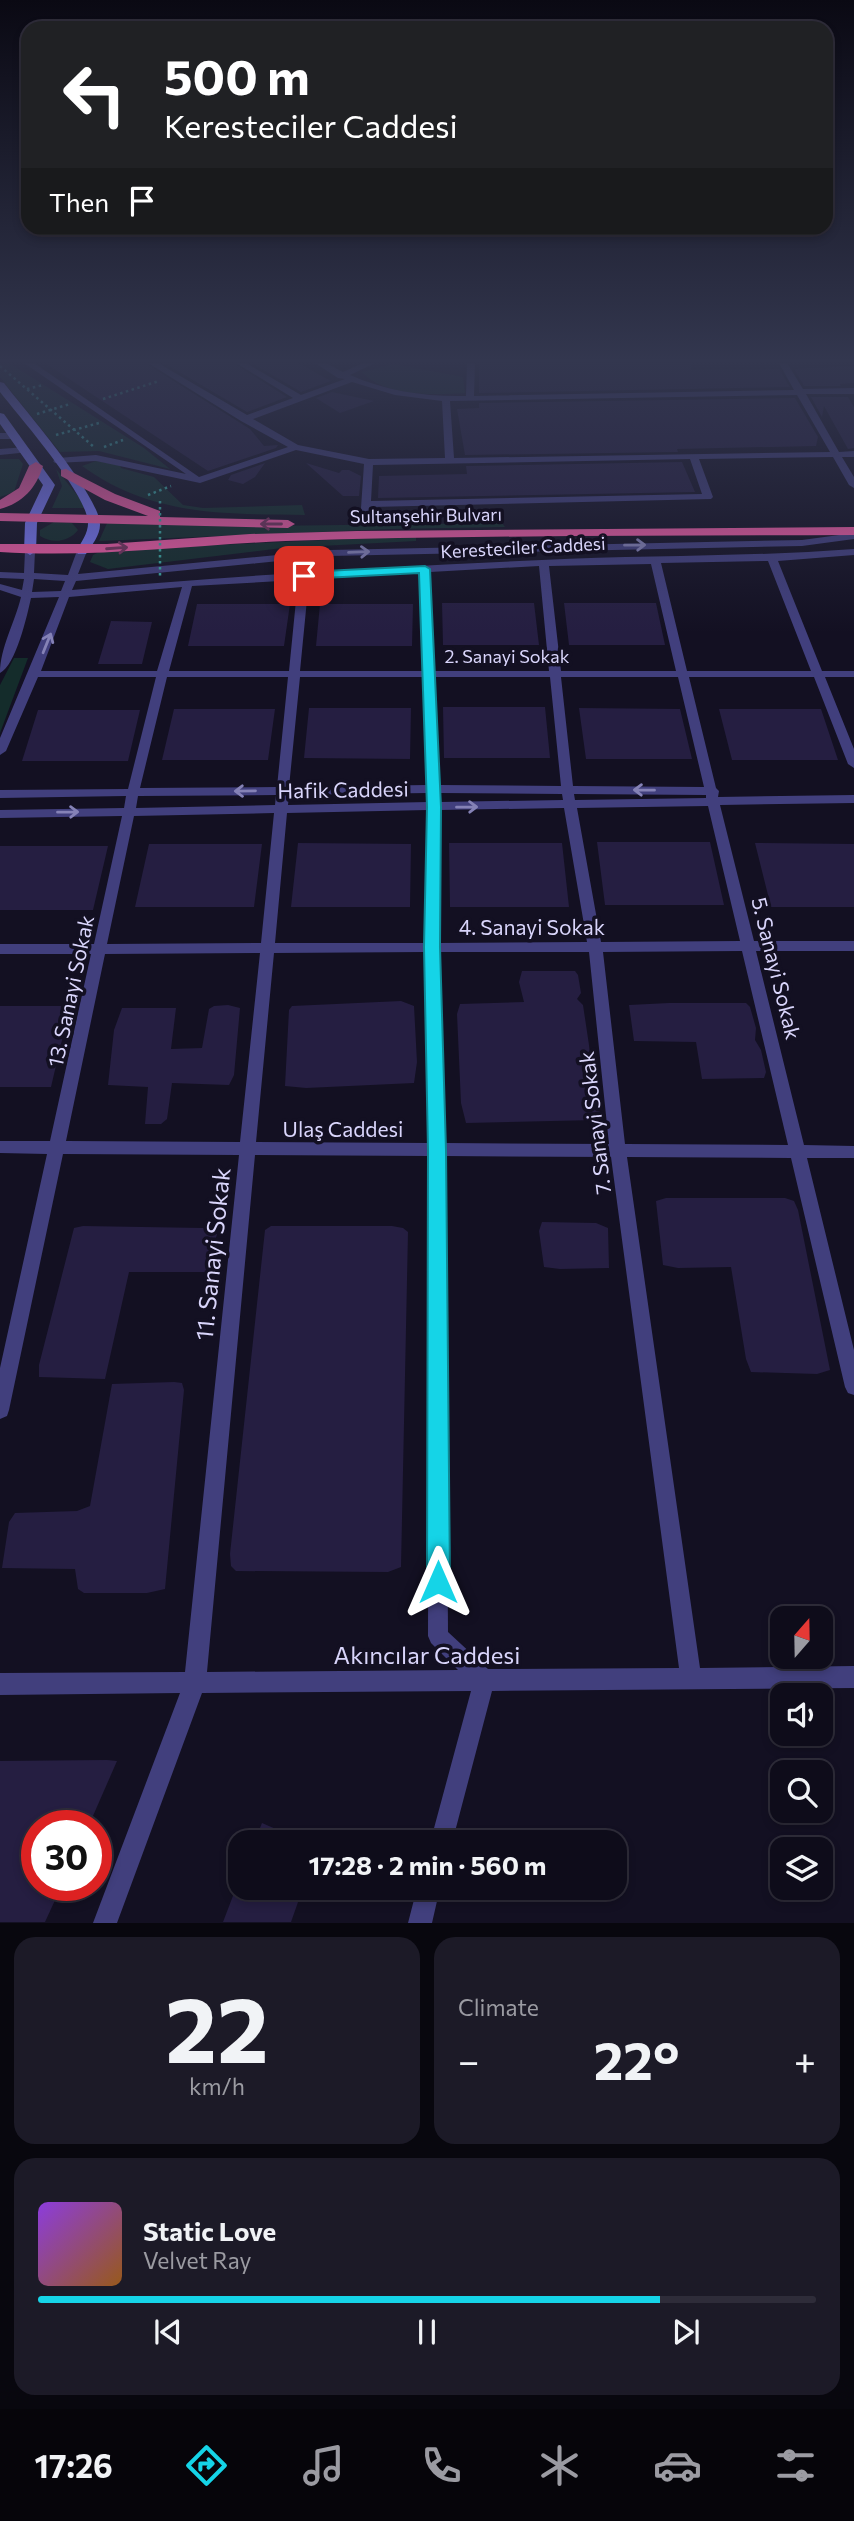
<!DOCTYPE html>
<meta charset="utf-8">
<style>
body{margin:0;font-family:Commissioner,sans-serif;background:#1c1a27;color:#f1f3f6;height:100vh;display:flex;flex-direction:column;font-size:26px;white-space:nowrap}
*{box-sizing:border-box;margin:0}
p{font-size:23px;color:#9b9ba2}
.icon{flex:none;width:38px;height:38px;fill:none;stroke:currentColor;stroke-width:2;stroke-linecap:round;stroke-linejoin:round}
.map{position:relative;height:1923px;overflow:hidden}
.panel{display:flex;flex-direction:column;gap:14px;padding:14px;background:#08070e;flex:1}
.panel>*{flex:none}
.hud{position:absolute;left:21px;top:21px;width:812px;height:214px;border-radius:21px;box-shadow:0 4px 10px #0003,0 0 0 2px #2e2c39;background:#202124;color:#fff;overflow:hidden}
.needle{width:46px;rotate:20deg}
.fabs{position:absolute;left:770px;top:1606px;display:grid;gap:14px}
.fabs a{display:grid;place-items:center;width:63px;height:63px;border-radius:14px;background:#0e0c1a;box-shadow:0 4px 10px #0003,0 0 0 2px #2e2c39;font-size:35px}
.speed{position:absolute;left:21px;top:1810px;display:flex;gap:14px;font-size:35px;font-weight:700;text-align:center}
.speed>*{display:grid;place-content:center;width:91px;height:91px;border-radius:50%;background:#0e0c1a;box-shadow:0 4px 10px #0003,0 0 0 2px #2e2c39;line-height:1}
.speed .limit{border:10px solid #d22;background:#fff;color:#111}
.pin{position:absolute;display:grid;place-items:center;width:60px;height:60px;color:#fff;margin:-30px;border-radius:14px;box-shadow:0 4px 10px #0006}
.me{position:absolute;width:77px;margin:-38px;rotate:0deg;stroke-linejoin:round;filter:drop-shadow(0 0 5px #0008)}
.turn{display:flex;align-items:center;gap:24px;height:147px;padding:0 28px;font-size:32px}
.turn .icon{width:91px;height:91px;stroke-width:2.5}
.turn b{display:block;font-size:49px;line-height:60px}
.then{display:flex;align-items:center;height:66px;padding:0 28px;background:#0003;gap:14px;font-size:26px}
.big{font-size:52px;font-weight:700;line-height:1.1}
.panel .tile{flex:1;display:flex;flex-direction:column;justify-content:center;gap:10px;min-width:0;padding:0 24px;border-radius:21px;background:#1c1a27}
.panel .dial{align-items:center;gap:0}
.dial b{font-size:91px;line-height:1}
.song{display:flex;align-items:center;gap:21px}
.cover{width:84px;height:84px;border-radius:10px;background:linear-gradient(135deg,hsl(270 70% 55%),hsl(30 70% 35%))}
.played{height:7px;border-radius:4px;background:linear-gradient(90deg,#15d4e7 80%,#2e2c39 80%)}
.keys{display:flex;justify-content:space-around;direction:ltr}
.heat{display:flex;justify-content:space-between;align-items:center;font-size:38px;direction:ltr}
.panel .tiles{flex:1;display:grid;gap:14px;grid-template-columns:1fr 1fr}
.tile:last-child{grid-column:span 2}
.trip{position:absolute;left:228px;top:1830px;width:399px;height:70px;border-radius:21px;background:#0e0c1a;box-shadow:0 4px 10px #0003,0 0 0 2px #2e2c39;font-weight:700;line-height:70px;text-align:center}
.dock{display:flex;height:112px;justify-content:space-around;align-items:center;background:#06050a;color:#9b9ba2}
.dock .icon{width:49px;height:49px}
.dock .on{color:#15d4e7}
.dock b{font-size:32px;color:#f1f3f6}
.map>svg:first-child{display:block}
.green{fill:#142c2b}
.building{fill:#251e41}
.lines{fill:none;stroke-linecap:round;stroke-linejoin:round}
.path{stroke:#3aaaa3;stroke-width:2.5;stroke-dasharray:2.5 3.5;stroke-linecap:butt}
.street{fill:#413f7d;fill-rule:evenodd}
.secondary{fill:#7775f2;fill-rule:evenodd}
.highway{fill:#f05ba4;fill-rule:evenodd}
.path-bridge{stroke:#3aaaa3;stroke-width:2.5;stroke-dasharray:2.5 3.5;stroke-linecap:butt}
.oneway{stroke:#76325c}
.oneway2{stroke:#8582b6}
.route{fill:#15d4e7;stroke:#0e8a96;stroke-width:2}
.labels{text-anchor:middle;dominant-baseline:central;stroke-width:7;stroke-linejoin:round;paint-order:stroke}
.far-street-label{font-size:18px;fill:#d9d5fb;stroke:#131022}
.street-label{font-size:21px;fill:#d9d5fb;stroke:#131022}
.near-street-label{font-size:24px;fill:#d9d5fb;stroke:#131022}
</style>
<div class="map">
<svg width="854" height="1923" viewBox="0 0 854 1923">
<rect width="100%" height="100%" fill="#131022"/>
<path class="green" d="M 0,363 L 9,363 L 144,448 L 170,469 L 99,451 L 60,452 L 0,377 Z
M 394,364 L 463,377 L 465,393 C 434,395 385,397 362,372 Z
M 0,459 L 19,459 L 23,464 L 14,492 L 0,497 Z
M 96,461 L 120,465 L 121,468 L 154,477 L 183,505 L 203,508 L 302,505 L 305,515 C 223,514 151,516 82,466 Z
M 56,469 L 82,501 L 84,508 L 52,508 L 62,486 Z
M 108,521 L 262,526 L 502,523 L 505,527 L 391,529 L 99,541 Z
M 54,522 L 72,523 L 78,530 C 69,542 52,544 40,536 L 40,530 Z
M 416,536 L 416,541 L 282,548 L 108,569 L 90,562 L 93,555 L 103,550 Z
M 14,658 L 28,658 L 0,733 L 0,685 Z"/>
<path class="building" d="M 45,363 L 145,363 L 250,429 L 264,446 L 278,445 L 276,448 L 208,471 Z
M 164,363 L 233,363 L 287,397 L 247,412 Z
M 252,363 L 298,363 L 331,381 L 301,392 Z
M 479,363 L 691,363 L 691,370 L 779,369 L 790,387 L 479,393 Z
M 854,366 L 854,383 L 840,384 L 841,386 L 804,386 L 794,369 Z
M 332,392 L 374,401 L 340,413 L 316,398 Z
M 811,397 L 848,397 L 854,407 L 854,448 L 848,449 L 824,406 L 822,417 Z
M 795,398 L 818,437 L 816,446 L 677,449 L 678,452 L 465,455 L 457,409 L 479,408 L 479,403 Z
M 682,462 L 695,492 L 378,498 L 379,476 L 467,474 L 466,466 Z
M 265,463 L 255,477 L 243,484 L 228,480 L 231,475 Z
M 306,463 L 339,473 L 342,470 L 349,470 L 361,476 L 359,496 L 343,496 Z
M 442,603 L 534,603 L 539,645 L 443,645 Z
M 564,603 L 656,603 L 665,645 L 569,645 Z
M 197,604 L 290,604 L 284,646 L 188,646 Z
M 320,604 L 413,604 L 412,646 L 316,646 Z
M 111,621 L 152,622 L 142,664 L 98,664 Z
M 443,707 L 545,707 L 550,758 L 444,758 Z
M 309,708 L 411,708 L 410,759 L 304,758 Z
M 579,708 L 680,709 L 692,759 L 586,759 Z
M 174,709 L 275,709 L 268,760 L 162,760 Z
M 719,709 L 821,709 L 838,760 L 732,760 Z
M 38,710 L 140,710 L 128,761 L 22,761 Z
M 597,842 L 710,842 L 724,905 L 605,905 Z
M 298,843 L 411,844 L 410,907 L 291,907 Z
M 449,843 L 562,843 L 569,907 L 450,907 Z
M 755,843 L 854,844 L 854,907 L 771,907 Z
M 149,844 L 262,844 L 254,907 L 135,907 Z
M 0,846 L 108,846 L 93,910 L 0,910 Z
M 522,971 L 575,971 L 578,975 L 581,993 L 577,999 L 583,1005 L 589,1045 L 593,1085 L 600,1113 L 596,1120 L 466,1123 L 461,1103 L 457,1014 L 460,1004 L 524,1002 L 519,982 Z
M 401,1001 L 414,1006 L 417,1062 L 414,1083 L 306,1088 L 285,1086 L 289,1010 L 292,1006 Z
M 669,1003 L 746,1003 L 750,1007 L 756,1028 L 755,1040 L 761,1050 L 766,1072 L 764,1078 L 702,1079 L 696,1042 L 634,1041 L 629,1005 Z
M 228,1005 L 240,1008 L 234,1075 L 229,1085 L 172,1083 L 167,1119 L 161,1124 L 145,1124 L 148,1087 L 108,1085 L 114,1030 L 122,1008 L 176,1008 L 171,1049 L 202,1048 L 209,1009 L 214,1006 Z
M 0,1006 L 70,1006 L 51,1087 L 0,1087 Z
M 666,1198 L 785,1198 L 794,1201 L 798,1210 L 830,1370 L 817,1374 L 751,1372 L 746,1359 L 731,1267 L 678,1268 L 663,1265 L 656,1201 Z
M 542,1222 L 596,1223 L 608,1228 L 609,1268 L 560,1269 L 544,1267 L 539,1231 Z
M 83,1226 L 203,1228 L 217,1234 L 207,1272 L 129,1272 L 105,1379 L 39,1377 L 39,1365 L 74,1228 Z
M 271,1226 L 392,1226 L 403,1228 L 408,1232 L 401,1567 L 388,1572 L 236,1571 L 231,1566 L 230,1554 L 265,1230 Z
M 174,1382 L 182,1383 L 184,1390 L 165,1589 L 147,1593 L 84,1593 L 78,1589 L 75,1569 L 2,1568 L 9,1522 L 15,1513 L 77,1511 L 90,1506 L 112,1384 Z
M 107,1760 L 117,1761 L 89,1825 L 37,1825 L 37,1885 L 62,1885 L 45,1922 L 0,1922 L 0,1761 Z
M 262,1823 L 308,1843 L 254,1843 Z
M 236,1888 L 303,1888 L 291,1922 L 223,1922 Z"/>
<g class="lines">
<path class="path" d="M 0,366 L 94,447
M 27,389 L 43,385
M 103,399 L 159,381
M 37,414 L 70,404
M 56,435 L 99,423
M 104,447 L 123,440
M 148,495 L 171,486"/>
<path class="street" d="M 24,363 L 34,363 L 199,477 L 288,447 L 241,421 L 148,363 L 158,363 L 247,415 L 293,398 L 236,363 L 246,363 L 301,395 L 345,379 L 338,378 L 315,363 L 326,363 L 343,372 L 363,363 L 375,363 L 350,375 C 386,391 426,397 466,396 L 467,363 L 475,363 L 474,396 L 794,390 L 779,363 L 787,363 L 803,389 L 854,388 L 854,394 L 806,394 L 839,452 L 854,451 L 854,457 L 842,457 L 854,477 L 854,488 L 849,485 L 833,457 L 699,459 L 713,497 L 711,499 L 371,507 L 370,523 L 365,526 L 360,523 L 364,464 L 296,450 L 200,483 L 96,461 L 55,463 L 53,461 L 58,458 L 96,455 L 186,474 ZM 352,382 L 395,395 L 442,401 L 445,458 L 369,459 L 298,445 L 253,419 ZM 797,395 L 830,452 L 454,458 L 450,401 ZM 690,459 L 702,494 L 371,501 L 373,465 Z
M 0,433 L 16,433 L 20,436 L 16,439 L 0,439 Z
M 26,447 L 30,450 L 29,452 L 0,455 L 0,449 Z
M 854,533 L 854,539 L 802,546 L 329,556 L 76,581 L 72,590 C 229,576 385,567 542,560 C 647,555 749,557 854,549 L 854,555 L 778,561 L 822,671 L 854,671 L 854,677 L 825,677 L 854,749 L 854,768 L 848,764 L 814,677 L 689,677 L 716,788 L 719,791 L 718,797 L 854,795 L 854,803 L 720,805 L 754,941 L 854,941 L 854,951 L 756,951 L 804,1145 L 854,1146 L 854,1158 L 807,1158 L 854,1350 L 854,1395 L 848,1393 L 845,1387 L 791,1158 L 627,1157 L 700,1668 L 854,1666 L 854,1688 L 492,1691 L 452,1843 L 430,1843 L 471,1691 L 202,1693 L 117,1923 L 93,1923 L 180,1693 L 0,1695 L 0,1673 L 185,1672 L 239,1155 L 63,1154 L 9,1410 L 7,1416 L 0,1419 L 0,1368 L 47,1154 L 0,1153 L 0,1141 L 50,1141 L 91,954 L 0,954 L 0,944 L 94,944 L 122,816 L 0,818 L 0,810 L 124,808 L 126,796 L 0,798 L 0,790 L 128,789 L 156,677 L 38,677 L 6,751 L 0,755 L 0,738 L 59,597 L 31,598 C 27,616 16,665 0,673 C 0,648 15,622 21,597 L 0,590 L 0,584 L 22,590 L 24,579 L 0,578 L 0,572 L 24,573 L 25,551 L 30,548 L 35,551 L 34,573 L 68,575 L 77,551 L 82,548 L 87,551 L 78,574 L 329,550 L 802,540 ZM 768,561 L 811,671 L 687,671 L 661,563 ZM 651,564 L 676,671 L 561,671 L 549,566 ZM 539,566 L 549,671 L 434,671 L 430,572 ZM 420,573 L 423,671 L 300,671 L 309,579 ZM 34,579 L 65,581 L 61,591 L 32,592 ZM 298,580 L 289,671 L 169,671 L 192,586 ZM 182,587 L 157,671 L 41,671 L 69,597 ZM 167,677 L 288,677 L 277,787 L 140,788 ZM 300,677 L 423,677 L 427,785 L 289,787 ZM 435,677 L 550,677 L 561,786 L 439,785 ZM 561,677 L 678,677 L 704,787 L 573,786 ZM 427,793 L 428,802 L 288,805 L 289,795 ZM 440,793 L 562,794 L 563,800 L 440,802 ZM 574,794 L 706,795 L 706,798 L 575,800 ZM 276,795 L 275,805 L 136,808 L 138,796 ZM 708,806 L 740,941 L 601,942 L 577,808 ZM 564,808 L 587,942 L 439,943 L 440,810 ZM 428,810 L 425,943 L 275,943 L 287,813 ZM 274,813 L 261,943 L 107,944 L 134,816 ZM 742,951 L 788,1145 L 625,1144 L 603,952 ZM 425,952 L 429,1143 L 256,1142 L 274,953 ZM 439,952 L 589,952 L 609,1144 L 445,1143 ZM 260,953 L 240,1142 L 66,1141 L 105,954 ZM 255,1155 L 429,1156 L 428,1636 L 431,1643 L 458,1670 L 207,1672 ZM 445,1156 L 611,1157 L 679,1668 L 488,1669 L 448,1632 Z
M 417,1888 L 440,1888 L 432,1923 L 408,1923 Z"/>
<path class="secondary" d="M 0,382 L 4,383 C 23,408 101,497 100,525 C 100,535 92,545 86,554 L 78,554 L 76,551 C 81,543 89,532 88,521 C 84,490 21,419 0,392 Z
M 0,413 L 4,414 L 55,485 L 37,523 L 36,551 L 30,555 L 24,551 L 25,523 L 43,485 L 0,424 Z"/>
<path class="highway" d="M 36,462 L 43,466 C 36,488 23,503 0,509 L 0,500 L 19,488 L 29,466 Z
M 66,469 L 115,494 L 160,511 L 160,517 L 288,520 L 295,524 L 288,528 L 0,521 L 0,513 L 148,516 L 105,500 L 61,476 L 61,470 Z
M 854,527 L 854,535 C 665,536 475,535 286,541 C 190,545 96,558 0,552 L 0,544 L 107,544 L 250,534 L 357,531 Z"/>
<path class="path-bridge" d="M 160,501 L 160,577"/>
</g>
<defs><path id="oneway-shaft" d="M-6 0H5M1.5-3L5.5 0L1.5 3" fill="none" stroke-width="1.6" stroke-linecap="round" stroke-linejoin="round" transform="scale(1.75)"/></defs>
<g class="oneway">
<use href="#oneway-shaft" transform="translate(271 524) rotate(-180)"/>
<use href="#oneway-shaft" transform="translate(117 548) rotate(-4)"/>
</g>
<g class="oneway2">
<use href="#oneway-shaft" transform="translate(635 545) rotate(-1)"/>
<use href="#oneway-shaft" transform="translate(359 552) rotate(-2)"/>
<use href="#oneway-shaft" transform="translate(47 643) rotate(-68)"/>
<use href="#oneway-shaft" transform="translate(644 790) rotate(-179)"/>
<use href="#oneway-shaft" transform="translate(245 791) rotate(179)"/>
<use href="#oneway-shaft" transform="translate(467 807) rotate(-1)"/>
<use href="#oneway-shaft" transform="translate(68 812) rotate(-1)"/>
</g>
<linearGradient id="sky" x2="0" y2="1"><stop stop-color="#0a0913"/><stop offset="0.57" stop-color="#33374f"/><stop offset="1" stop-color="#33374f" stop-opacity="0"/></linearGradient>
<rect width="854" height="633" fill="url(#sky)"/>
<path class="route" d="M 425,566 L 430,569 L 441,807 L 440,947 L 446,1150 L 450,1582 L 446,1590 L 438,1594 L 430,1590 L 427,1582 L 428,1150 L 424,947 L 427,807 L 419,573 L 304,579 L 298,576 L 304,572 Z"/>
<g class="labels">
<g class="far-street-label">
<text transform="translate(426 515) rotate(-1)">Sultanşehir Bulvarı</text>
<text transform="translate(523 547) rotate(-3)">Keresteciler Caddesi</text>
<text x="507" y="656">2. Sanayi Sokak</text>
</g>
<g class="street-label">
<text transform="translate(343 789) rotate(-1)">Hafik Caddesi</text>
<text x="532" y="926">4. Sanayi Sokak</text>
<text transform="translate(777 968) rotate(76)">5. Sanayi Sokak</text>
<text transform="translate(70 991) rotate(-78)">13. Sanayi Sokak</text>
<text transform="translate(594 1123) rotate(-97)">7. Sanayi Sokak</text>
<text x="343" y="1128">Ulaş Caddesi</text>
</g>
<g class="near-street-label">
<text transform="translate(212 1254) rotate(-84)">11. Sanayi Sokak</text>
<text x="427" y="1654">Akıncılar Caddesi</text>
</g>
</g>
</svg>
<div class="fabs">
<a><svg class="needle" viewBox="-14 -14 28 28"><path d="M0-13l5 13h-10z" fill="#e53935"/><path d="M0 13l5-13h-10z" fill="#9b9ba2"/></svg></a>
<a><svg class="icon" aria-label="sound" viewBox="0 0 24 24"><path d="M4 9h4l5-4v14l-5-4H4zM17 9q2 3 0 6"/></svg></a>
<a><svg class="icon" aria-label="search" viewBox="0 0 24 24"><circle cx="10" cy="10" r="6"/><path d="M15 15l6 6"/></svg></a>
<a><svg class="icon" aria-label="layers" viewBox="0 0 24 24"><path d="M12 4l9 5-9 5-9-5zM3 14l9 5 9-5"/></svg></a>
</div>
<div class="speed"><div class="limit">30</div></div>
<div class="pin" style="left:304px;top:576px;background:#d93025"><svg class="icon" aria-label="arrive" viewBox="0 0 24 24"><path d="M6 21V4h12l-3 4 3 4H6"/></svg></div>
<svg class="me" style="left:438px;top:1582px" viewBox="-20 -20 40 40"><path d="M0-17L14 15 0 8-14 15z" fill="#15d4e7" stroke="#fff" stroke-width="4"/></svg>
<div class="trip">17:28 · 2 min · 560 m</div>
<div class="hud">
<div class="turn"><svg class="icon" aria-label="left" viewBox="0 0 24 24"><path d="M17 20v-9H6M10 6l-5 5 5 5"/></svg><div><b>500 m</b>Keresteciler Caddesi</div></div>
<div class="then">Then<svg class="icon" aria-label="arrive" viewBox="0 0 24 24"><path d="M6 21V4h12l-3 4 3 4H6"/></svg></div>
</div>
</div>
<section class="panel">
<div class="tiles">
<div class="tile dial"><b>22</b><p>km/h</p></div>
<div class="tile"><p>Climate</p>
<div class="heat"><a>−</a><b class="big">22°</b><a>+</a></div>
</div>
<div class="tile">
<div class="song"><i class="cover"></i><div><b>Static Love</b><p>Velvet Ray</p></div></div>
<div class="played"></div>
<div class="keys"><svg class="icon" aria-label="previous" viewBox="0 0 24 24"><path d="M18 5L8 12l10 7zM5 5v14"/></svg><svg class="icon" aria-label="pause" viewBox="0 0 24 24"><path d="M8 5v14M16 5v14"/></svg><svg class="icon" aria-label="next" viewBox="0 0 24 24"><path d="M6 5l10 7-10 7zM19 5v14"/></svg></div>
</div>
</div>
</section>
<nav class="dock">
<b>17:26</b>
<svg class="icon on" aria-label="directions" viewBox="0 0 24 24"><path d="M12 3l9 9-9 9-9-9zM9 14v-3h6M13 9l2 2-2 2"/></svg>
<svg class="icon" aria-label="music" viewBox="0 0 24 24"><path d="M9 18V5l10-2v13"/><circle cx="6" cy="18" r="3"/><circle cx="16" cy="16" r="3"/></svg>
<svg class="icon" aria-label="phone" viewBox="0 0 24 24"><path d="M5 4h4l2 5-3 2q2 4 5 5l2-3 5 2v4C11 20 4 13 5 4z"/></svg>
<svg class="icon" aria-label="climate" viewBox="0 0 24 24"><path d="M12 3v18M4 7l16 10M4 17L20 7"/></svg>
<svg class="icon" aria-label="car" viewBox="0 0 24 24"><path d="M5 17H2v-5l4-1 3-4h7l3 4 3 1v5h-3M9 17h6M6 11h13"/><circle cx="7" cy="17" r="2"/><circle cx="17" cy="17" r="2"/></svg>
<svg class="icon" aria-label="filters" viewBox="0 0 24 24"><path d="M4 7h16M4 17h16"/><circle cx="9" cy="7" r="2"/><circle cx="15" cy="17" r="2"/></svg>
</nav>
